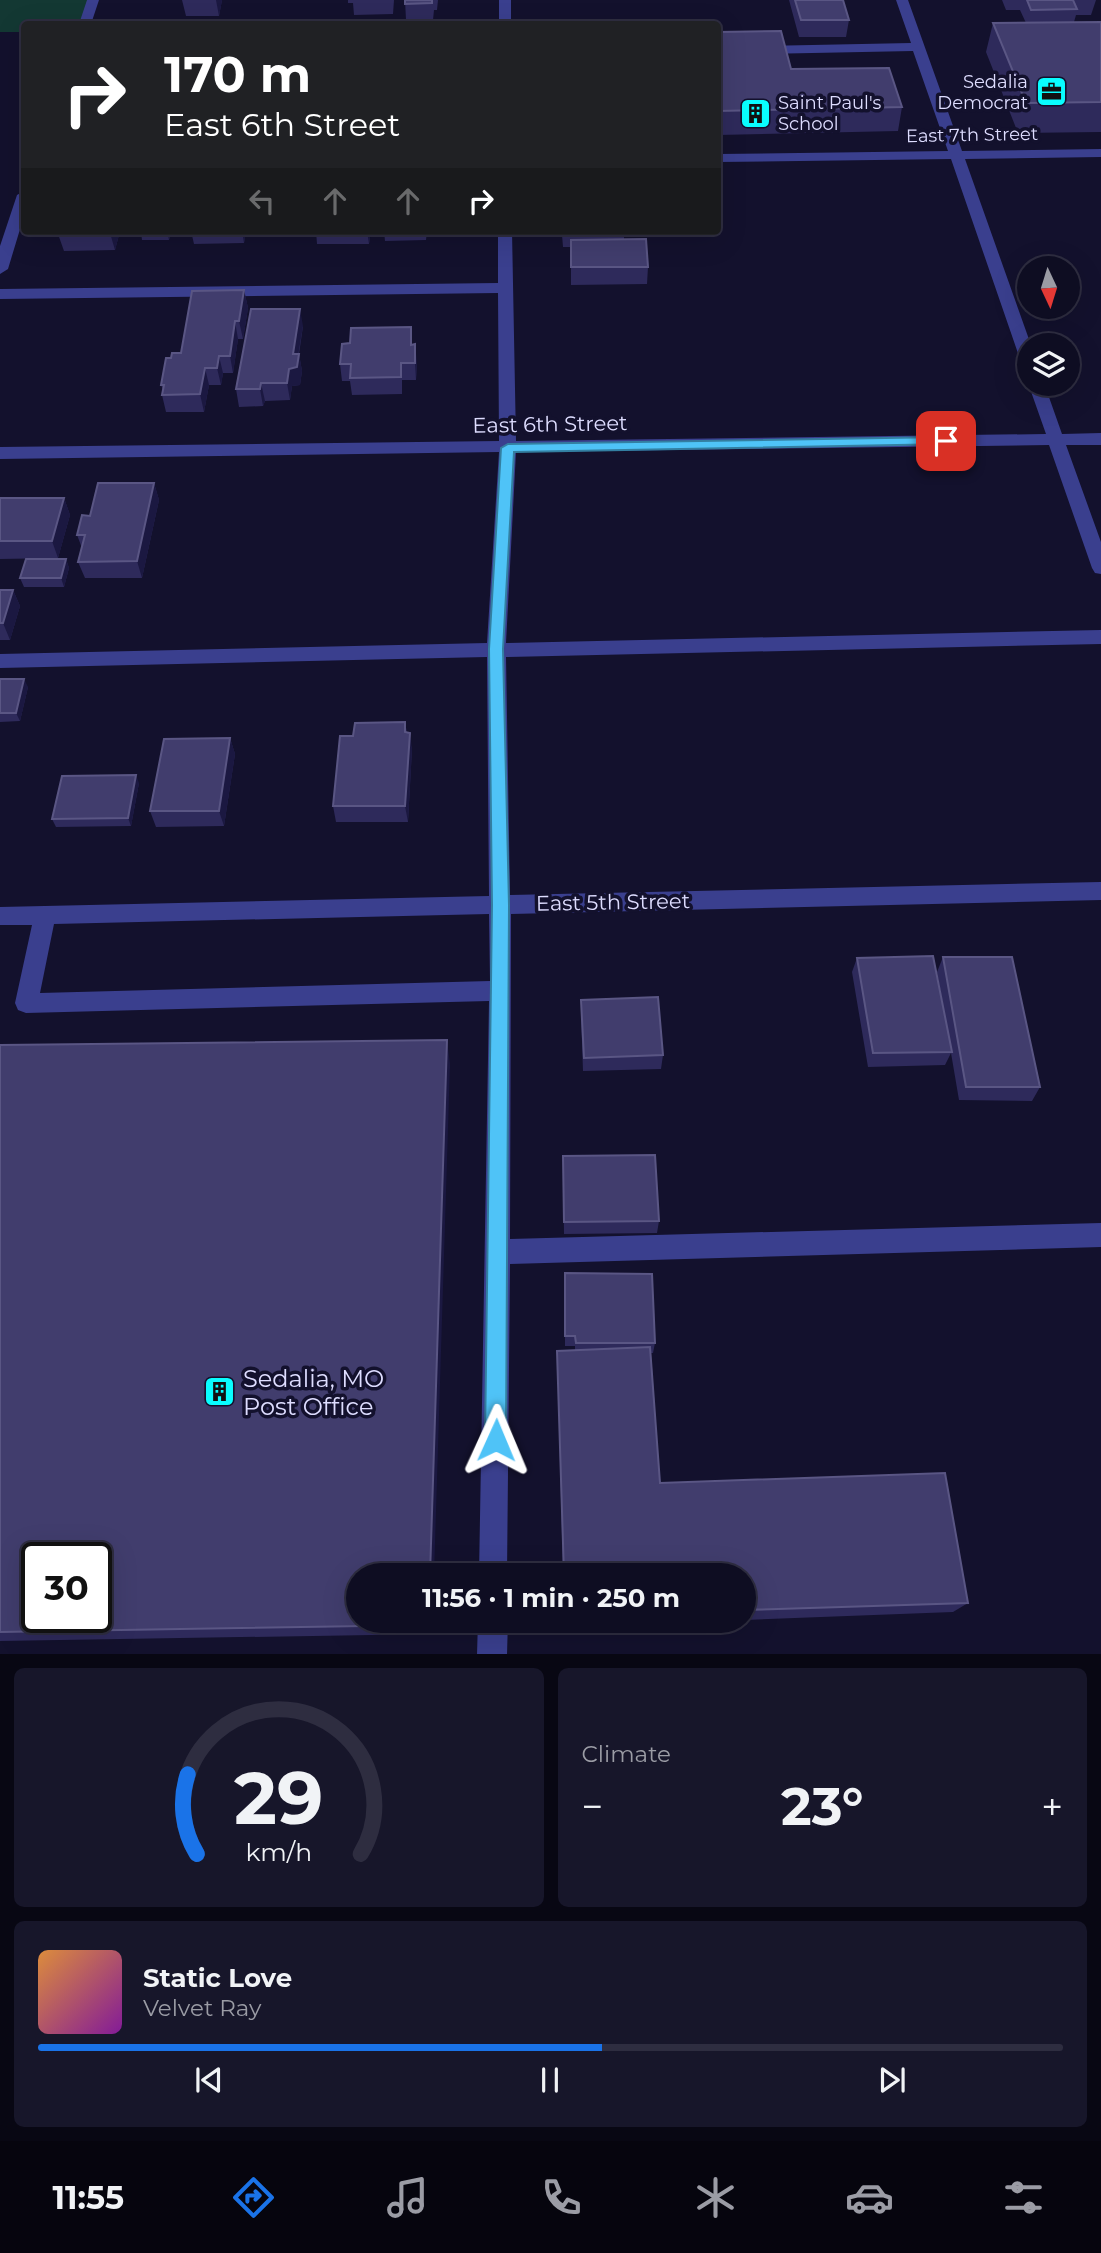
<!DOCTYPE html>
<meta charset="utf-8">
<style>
body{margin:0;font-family:Montserrat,sans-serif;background:#17162a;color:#f1f3f6;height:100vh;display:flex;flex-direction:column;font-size:26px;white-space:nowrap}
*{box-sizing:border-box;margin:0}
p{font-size:23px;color:#9b9ca5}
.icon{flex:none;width:38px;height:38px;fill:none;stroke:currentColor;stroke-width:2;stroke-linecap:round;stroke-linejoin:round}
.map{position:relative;height:1654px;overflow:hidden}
.panel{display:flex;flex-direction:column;gap:14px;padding:14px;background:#080713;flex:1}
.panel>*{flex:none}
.top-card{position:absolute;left:21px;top:21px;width:700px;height:214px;border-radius:7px;box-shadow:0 7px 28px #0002,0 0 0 2px #2e2d40;background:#202124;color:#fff;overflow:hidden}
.needle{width:46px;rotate:176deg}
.controls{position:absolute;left:1017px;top:256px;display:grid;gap:14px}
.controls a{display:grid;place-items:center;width:63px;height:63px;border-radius:50%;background:#0e0d22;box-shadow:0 7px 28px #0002,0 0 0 2px #2e2d40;font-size:35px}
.speed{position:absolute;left:21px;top:1542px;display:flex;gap:14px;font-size:35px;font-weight:700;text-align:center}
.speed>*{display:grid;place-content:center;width:91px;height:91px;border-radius:50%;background:#0e0d22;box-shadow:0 7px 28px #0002,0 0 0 2px #2e2d40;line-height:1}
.speed .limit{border:4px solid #111;border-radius:10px;background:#fff;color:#111}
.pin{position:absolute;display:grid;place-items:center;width:60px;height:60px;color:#fff;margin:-30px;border-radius:14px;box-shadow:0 4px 10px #0006}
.me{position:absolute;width:77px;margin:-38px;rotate:1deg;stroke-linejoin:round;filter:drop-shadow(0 0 5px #0008)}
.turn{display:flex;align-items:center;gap:24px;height:147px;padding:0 28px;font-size:32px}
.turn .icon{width:91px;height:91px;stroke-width:2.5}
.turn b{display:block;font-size:49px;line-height:60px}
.lanes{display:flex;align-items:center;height:66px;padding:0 28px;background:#0003;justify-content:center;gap:35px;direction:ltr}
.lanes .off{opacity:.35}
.big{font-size:52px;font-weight:700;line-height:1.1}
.panel .widget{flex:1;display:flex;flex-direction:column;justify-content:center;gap:10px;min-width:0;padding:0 24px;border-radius:10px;background:#17162a}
.panel .dial{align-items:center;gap:0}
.dial svg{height:182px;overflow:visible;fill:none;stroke:#2e2d40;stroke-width:7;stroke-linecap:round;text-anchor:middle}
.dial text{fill:#f1f3f6;stroke:none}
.song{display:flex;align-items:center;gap:21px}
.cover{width:84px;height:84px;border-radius:10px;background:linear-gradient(135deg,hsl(30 70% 55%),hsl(290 70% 35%))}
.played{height:7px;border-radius:4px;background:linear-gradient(90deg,#1a73e8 55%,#2e2d40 55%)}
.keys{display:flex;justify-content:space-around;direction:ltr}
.heat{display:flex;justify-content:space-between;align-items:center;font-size:38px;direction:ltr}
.panel .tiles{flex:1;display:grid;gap:14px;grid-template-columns:1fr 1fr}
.widget:last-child{grid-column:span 2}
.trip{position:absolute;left:346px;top:1563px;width:410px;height:70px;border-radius:35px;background:#0e0d22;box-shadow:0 7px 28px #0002,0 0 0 2px #2e2d40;font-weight:700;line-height:70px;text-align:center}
.dock{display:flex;height:112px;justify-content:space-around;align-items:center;background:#06050e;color:#9b9ca5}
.dock .icon{width:49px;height:49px}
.dock .selected{color:#1a73e8}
.dock b{font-size:32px;color:#f1f3f6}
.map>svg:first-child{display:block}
.green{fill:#133833}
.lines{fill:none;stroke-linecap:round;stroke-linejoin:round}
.minor{fill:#3a3f8e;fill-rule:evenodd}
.wall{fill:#2e2a5b}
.shaded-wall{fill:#1b1841}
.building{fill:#413d6d;stroke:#5a5684;stroke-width:2;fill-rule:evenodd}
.route{fill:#4fc3f7;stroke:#337fa1;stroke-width:2}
.labels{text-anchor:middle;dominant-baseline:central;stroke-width:7;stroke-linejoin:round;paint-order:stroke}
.far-poi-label{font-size:18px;fill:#deddff;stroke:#13112d;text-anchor:end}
.far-street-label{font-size:18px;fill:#deddff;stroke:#13112d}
.street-label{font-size:21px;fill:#deddff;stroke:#13112d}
.near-poi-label{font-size:24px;fill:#deddff;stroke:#13112d;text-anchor:start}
</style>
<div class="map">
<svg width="1101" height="1655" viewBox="0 0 1101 1655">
<rect width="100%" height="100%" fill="#13112d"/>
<path class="green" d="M 0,0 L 93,0 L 84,24 L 24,24 L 24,32 L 0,32 Z"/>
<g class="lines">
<path class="minor" d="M 87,0 L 99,0 L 91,24 L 79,24 Z
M 499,0 L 511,0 L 511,24 L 499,24 Z
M 896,0 L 908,0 L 962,151 L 1101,149 L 1101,157 L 965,159 L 1031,345 L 1029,367 L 1021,362 L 951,159 L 718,162 L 718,154 L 948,151 L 913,51 L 718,55 L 718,47 L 911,43 Z
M 24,191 L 24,216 L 8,269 L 0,274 L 0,246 L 17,195 Z
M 498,231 L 512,231 L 516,441 L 1046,434 L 1028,383 L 1029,381 L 1044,383 L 1062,434 L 1101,433 L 1101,445 L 1066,445 L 1101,542 L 1101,574 L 1095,573 L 1092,568 L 1049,445 L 516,452 L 506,643 L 1101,630 L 1101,644 L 506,657 L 510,895 L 1101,882 L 1101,900 L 511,914 L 510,1239 L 1101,1223 L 1101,1247 L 510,1264 L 507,1575 L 479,1575 L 489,1001 L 26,1013 L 18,1010 L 15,1003 L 32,925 L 0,925 L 0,907 L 489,896 L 487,657 L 0,668 L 0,654 L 487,643 L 499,452 L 0,459 L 0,447 L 499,441 L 498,293 L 0,299 L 0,289 L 498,283 ZM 489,914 L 490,981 L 40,993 L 54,924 Z
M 478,1620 L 508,1620 L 507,1655 L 477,1655 Z"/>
</g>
<path class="wall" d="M 182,0 L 222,0 L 219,16 L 186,16 Z
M 348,0 L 394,0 L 393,14 L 354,15 L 353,3 L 348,3 Z
M 405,0 L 438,0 L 437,10 L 434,10 L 433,20 L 406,20 Z
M 789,0 L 843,0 L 849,20 L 846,37 L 799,37 Z
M 1002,0 L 1096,0 L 1091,15 L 1076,15 L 1074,22 L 1101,22 L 1101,132 L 1018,133 L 986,52 L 993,23 L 1026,23 L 1020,10 L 1006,10 Z
M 718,32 L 791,69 L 902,107 L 898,131 L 718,135 Z
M 59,231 L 120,231 L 115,250 L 64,251 L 58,234 Z
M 131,231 L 185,231 L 171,232 L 169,240 L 142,240 L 141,232 L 131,233 Z
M 191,231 L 246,231 L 244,243 L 194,244 Z
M 316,231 L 371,231 L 369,244 L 317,244 Z
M 384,231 L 427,231 L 426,240 L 385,241 Z
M 555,231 L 645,231 L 644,234 L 624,235 L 624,240 L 648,267 L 647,284 L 571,285 L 571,247 L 563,247 L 562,235 L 556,236 Z
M 244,290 L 248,308 L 243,339 L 238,339 L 233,373 L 223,373 L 221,385 L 209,385 L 204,412 L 166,412 L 162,395 L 163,390 L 161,385 L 181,353 Z
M 303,326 L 299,354 L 302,371 L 300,385 L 292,386 L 290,400 L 265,401 L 263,406 L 239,407 L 236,389 Z
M 417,362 L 416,380 L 402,380 L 402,394 L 352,395 L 350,381 L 342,381 L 340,364 Z
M 154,483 L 159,500 L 142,578 L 85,578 L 78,562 L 82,548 L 77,535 L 90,516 Z
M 0,498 L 64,498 L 70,515 L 58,558 L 0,559 Z
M 66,559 L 69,568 L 64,587 L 24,587 L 20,578 Z
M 0,590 L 13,590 L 20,606 L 10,640 L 0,640 Z
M 0,679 L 28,687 L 20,721 L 0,722 Z
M 405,722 L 407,733 L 412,749 L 408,822 L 336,822 L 333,806 L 353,736 Z
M 230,738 L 235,754 L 224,826 L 156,827 L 150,811 Z
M 139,783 L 131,826 L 56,827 L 52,819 Z
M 943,957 L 1040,1087 L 1032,1101 L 959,1100 L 951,1053 L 945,1065 L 868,1067 L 852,972 L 857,958 L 944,1011 L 937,972 Z
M 581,1000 L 663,1055 L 661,1069 L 583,1071 L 581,1014 Z
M 0,1045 L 450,1064 L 359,1620 L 433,1620 L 432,1634 L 0,1641 Z
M 563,1156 L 659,1221 L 657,1233 L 564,1234 Z
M 565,1273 L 655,1343 L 653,1353 L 651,1353 L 660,1483 L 968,1603 L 953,1612 L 744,1620 L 744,1575 L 563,1575 L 557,1351 L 575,1350 L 575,1346 L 565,1346 Z
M 564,1620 L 727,1620 L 564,1626 Z"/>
<path class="shaded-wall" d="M 216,0 L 222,0 L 219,16 Z
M 111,231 L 120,231 L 115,250 L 110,233 Z
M 167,231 L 171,231 L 169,240 Z
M 242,231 L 246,231 L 244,243 Z
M 367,231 L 371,231 L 369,244 Z
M 244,290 L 248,308 L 243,339 L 239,321 Z
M 300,309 L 303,326 L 296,368 L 299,354 L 302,371 L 300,385 L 292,386 L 290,400 L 287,383 Z
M 235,321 L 238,339 L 233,373 L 230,356 Z
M 415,344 L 417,362 L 416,380 L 415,363 Z
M 219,356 L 223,373 L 221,385 L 217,368 Z
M 205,368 L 209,385 L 204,412 L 200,394 Z
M 261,383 L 265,401 L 263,406 L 260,389 Z
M 154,483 L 159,500 L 142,578 L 137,561 Z
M 64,498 L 70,515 L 58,558 L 52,541 Z
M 66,559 L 69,568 L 64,587 L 61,578 Z
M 13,590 L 20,606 L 10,640 L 3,623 Z
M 24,679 L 28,687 L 20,721 L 16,713 Z
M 410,733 L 412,749 L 408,822 L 405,806 Z
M 230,738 L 235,754 L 224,826 L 219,811 Z
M 136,775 L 139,783 L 131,826 L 128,818 Z
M 447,1040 L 450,1064 L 434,1575 L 430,1575 Z
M 428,1620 L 433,1620 L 432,1634 L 428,1625 Z"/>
<path class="building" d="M 405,0 L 432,0 L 432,3 L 405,4 Z
M 795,0 L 843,0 L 849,20 L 801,20 Z
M 1027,0 L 1073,0 L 1077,9 L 1031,10 Z
M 1101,22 L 1101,102 L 1026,103 L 993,23 Z
M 781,31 L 791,69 L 889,68 L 902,107 L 718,111 L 718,32 Z
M 59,231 L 111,231 L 110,233 L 58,234 Z
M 646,239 L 648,267 L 571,267 L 571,240 Z
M 244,290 L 239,321 L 235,321 L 230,356 L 219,356 L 217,368 L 205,368 L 200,394 L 162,395 L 164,385 L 161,385 L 166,358 L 171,358 L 172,353 L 181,353 L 192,291 Z
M 251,309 L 300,309 L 293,354 L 299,354 L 297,367 L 289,369 L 287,383 L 261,383 L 260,389 L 236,389 Z
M 411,327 L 411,345 L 415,344 L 415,363 L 401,363 L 401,377 L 350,378 L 351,364 L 340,364 L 342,344 L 350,343 L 351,328 Z
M 98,483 L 154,483 L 137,561 L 78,562 L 85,535 L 77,535 L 82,515 L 90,516 Z
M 0,498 L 64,498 L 52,541 L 0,541 Z
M 26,559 L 66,559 L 61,578 L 20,578 Z
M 0,590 L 13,590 L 3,623 L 0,623 Z
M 0,679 L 24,679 L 16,713 L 0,713 Z
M 405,722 L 405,732 L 410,733 L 405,806 L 333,806 L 340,736 L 353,736 L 355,723 Z
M 230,738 L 219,811 L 150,811 L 164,739 Z
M 136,775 L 128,818 L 52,819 L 62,776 Z
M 933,956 L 952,1052 L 873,1053 L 857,958 Z
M 943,957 L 1012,957 L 1040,1087 L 966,1087 Z
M 658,997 L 663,1055 L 584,1058 L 581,1000 Z
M 447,1040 L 430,1575 L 359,1575 L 359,1620 L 428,1620 L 428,1625 L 0,1632 L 0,1045 ZM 37,1558 L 96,1558 L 96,1617 L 37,1617 Z
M 655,1155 L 659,1221 L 564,1222 L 563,1156 Z
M 565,1273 L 652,1274 L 655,1343 L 576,1343 L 575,1336 L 565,1336 Z
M 650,1347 L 660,1483 L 945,1473 L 968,1603 L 744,1610 L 744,1575 L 564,1575 L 557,1351 Z"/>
<path class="route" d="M 946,437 L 951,438 L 951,444 L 514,452 L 503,649 L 509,905 L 506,1440 L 503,1448 L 496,1451 L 488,1448 L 485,1440 L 492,905 L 489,649 L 501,448 L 508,444 Z"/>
<defs>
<symbol id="office-square" viewBox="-11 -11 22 22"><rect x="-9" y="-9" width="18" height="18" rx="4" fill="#09fdff" stroke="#13112d"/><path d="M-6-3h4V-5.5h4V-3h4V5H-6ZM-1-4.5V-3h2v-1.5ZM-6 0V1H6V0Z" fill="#111"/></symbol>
<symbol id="building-square" viewBox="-11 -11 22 22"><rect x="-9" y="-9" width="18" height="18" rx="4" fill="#09fdff" stroke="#13112d"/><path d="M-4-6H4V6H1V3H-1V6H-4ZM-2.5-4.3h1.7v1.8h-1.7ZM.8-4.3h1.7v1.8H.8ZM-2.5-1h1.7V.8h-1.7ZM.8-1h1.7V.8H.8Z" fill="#111"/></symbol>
</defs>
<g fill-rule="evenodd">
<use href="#office-square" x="1034" y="74" width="35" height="35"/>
<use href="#building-square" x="738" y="96" width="35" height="35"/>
<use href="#building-square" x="202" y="1374" width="35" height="35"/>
</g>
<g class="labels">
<g class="far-poi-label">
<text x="1028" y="82">Sedalia<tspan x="1028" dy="21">Democrat</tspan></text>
<text x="778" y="103" text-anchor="start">Saint Paul's<tspan x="778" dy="21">School</tspan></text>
</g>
<g class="far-street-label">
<text transform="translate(972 135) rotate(-1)">East 7th Street</text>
</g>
<g class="street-label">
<text transform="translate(550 424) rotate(-1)">East 6th Street</text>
<text transform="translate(613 902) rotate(-1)">East 5th Street</text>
</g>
<g class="near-poi-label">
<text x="243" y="1378">Sedalia, MO<tspan x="243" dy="28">Post Office</tspan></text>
</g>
</g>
</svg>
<div class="controls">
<a><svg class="needle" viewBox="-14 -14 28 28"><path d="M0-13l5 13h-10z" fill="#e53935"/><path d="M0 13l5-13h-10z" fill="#9b9ca5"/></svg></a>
<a><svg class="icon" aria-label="layers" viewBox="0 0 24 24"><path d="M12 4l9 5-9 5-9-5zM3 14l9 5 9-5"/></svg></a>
</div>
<div class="speed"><div class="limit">30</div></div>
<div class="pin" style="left:946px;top:441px;background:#d93025"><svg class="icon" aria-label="arrive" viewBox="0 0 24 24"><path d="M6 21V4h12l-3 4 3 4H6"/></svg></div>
<svg class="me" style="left:496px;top:1440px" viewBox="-20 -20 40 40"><path d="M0-17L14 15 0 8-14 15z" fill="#4fc3f7" stroke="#fff" stroke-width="4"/></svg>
<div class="trip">11:56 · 1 min · 250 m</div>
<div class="top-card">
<div class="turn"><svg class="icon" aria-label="right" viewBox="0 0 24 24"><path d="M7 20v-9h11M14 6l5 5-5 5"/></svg><div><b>170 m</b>East 6th Street</div></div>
<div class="lanes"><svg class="icon off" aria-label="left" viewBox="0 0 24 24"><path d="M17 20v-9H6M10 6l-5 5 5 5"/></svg><svg class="icon off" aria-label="ahead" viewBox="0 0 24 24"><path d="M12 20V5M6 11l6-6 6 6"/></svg><svg class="icon off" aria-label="ahead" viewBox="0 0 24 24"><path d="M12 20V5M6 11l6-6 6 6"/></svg><svg class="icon" aria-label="right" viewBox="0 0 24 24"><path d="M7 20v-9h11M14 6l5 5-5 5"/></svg></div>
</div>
</div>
<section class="panel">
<div class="tiles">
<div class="widget dial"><svg viewBox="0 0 100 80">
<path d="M14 69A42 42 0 1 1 86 69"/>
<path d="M14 69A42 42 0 0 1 10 34" stroke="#1a73e8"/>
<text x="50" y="56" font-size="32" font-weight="700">29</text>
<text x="50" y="72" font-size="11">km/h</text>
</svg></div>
<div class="widget"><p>Climate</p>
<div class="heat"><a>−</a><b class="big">23°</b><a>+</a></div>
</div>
<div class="widget">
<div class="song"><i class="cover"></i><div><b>Static Love</b><p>Velvet Ray</p></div></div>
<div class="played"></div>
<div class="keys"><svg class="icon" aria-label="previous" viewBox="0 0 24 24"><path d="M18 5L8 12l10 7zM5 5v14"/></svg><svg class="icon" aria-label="pause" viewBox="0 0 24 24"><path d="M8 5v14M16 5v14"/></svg><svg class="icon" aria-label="next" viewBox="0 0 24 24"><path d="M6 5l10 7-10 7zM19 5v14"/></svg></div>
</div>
</div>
</section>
<nav class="dock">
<b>11:55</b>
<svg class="icon selected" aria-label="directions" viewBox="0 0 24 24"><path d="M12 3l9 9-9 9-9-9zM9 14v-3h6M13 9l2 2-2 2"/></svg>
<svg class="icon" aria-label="music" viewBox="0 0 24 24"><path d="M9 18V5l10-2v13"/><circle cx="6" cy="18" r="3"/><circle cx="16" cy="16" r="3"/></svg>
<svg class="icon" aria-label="phone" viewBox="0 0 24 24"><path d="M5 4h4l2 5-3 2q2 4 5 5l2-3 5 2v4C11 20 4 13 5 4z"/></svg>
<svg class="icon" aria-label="climate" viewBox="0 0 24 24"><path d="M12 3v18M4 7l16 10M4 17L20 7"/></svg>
<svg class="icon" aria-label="car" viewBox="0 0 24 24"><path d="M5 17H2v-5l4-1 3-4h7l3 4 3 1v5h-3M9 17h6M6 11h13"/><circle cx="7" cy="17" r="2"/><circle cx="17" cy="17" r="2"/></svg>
<svg class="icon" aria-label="filters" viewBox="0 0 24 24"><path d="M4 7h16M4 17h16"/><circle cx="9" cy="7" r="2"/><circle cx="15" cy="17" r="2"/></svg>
</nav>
